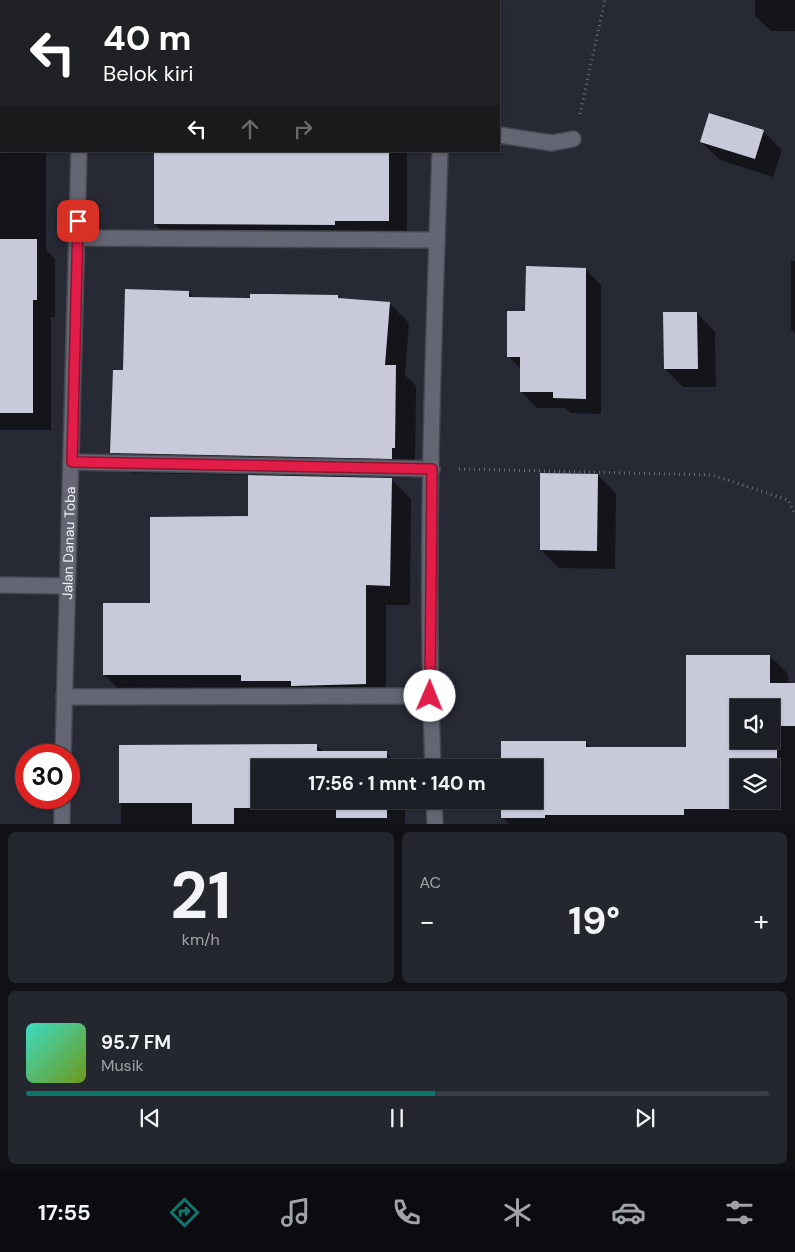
<!DOCTYPE html>
<html lang="id">
<meta charset="utf-8">
<style>
body{margin:0;font-family:"DM Sans",sans-serif;background:#25272f;color:#f1f3f6;height:100vh;display:flex;flex-direction:column;font-size:19px;white-space:nowrap}
*{box-sizing:border-box;margin:0}
p{font-size:16px;color:#a0a2a7}
.icon{flex:none;width:28px;height:28px;fill:none;stroke:currentColor;stroke-width:2;stroke-linecap:round;stroke-linejoin:round}
.map{position:relative;height:824px;overflow:hidden}
.details{display:flex;flex-direction:column;gap:8px;padding:8px;background:#101115;flex:1}
.details>*{flex:none}
.top-card{position:absolute;left:0px;top:0px;width:500px;height:152px;box-shadow:0 1px 4px #0004,0 0 0 1px #3b3d44;background:#202124;color:#fff;overflow:hidden}
.controls{position:absolute;left:730px;top:699px;display:grid;gap:10px}
.controls a{display:grid;place-items:center;width:50px;height:50px;border-radius:0px;background:#1d1f27;box-shadow:0 1px 4px #0004,0 0 0 1px #3b3d44;font-size:25px}
.speed{position:absolute;left:15px;top:744px;display:flex;gap:10px;font-size:25px;font-weight:700;text-align:center}
.speed>*{display:grid;place-content:center;width:65px;height:65px;border-radius:50%;background:#1d1f27;box-shadow:0 1px 4px #0004,0 0 0 1px #3b3d44;line-height:1}
.speed .limit{border:8px solid #d22;background:#fff;color:#111}
.pin{position:absolute;display:grid;place-items:center;width:42px;height:42px;color:#fff;margin:-21px;border-radius:10px;box-shadow:0 2px 8px #0006}
.me{position:absolute;width:55px;margin:-28px;rotate:1deg;stroke-linejoin:round;filter:drop-shadow(0 0 4px #0008)}
.turn{display:flex;align-items:center;gap:18px;height:105px;padding:0 20px;font-size:22px}
.turn .icon{width:65px;height:65px;stroke-width:2.5}
.turn b{display:block;font-size:35px;line-height:42px}
.lanes{display:flex;align-items:center;height:48px;padding:0 20px;background:#0003;justify-content:center;gap:25px;direction:ltr}
.lanes .off{opacity:.35}
.big{font-size:38px;font-weight:700;line-height:1.1}
.details .widget{flex:1;display:flex;flex-direction:column;justify-content:center;gap:8px;min-width:0;padding:0 18px;border-radius:8px;background:#25272f}
.details .dial{align-items:center;gap:0}
.dial b{font-size:65px;line-height:1}
.song{display:flex;align-items:center;gap:15px}
.cover{width:60px;height:60px;border-radius:8px;background:linear-gradient(135deg,hsl(170 70% 55%),hsl(80 70% 35%))}
.played{height:5px;border-radius:2px;background:linear-gradient(90deg,#0f766e 55%,#3b3d44 55%)}
.keys{display:flex;justify-content:space-around;direction:ltr}
.heat{display:flex;justify-content:space-between;align-items:center;font-size:28px;direction:ltr}
.details .tiles{flex:1;display:grid;gap:8px;grid-template-columns:1fr 1fr}
.widget:last-child{grid-column:span 2}
.trip{position:absolute;left:251px;top:759px;width:292px;height:50px;border-radius:0px;background:#1d1f27;box-shadow:0 1px 4px #0004,0 0 0 1px #3b3d44;font-weight:700;line-height:50px;text-align:center}
.dock{display:flex;height:80px;justify-content:space-around;align-items:center;background:#0c0c10;color:#a0a2a7}
.dock .icon{width:35px;height:35px}
.dock .selected{color:#0f766e}
.dock b{font-size:22px;color:#f1f3f6}
.map>svg:first-child{display:block}
.shadow{fill:#0007;fill-rule:evenodd}
.building{fill:#c8cad9;fill-rule:evenodd}
.lines{fill:none;stroke-linecap:round;stroke-linejoin:round}
.minor-casing{stroke:#464750;stroke-width:18}
.path{stroke:#6d6e78;stroke-width:3;stroke-dasharray:1 4;stroke-linecap:butt}
.minor{stroke:#646673;stroke-width:15}
.route-casing{stroke:#92132f;stroke-width:12}
.route{stroke:#e11d48;stroke-width:9}
.labels{text-anchor:middle;dominant-baseline:central;stroke-width:5;stroke-linejoin:round;paint-order:stroke}
.street-label{font-size:14px;fill:#f0f1f8;stroke:#272934}
</style>
<div class="map">
<svg width="795" height="825" viewBox="0 0 795 825">
<rect width="100%" height="100%" fill="#272934"/>
<path class="shadow" d="M 755,0 L 795,0 L 795,31 L 771,31 L 755,16 Z
M 0,60 L 1,151 L 46,151 L 46,250 L 55,259 L 55,317 L 51,317 L 51,430 L 0,430 Z
M 763,131 L 782,150 L 773,177 L 720,160 L 701,142 Z
M 155,151 L 407,151 L 407,239 L 174,242 L 155,224 Z
M 791,261 L 795,261 L 795,334 L 791,329 Z
M 585,269 L 601,285 L 601,414 L 571,413 L 565,408 L 537,408 L 521,391 L 521,369 L 509,357 L 526,312 Z
M 188,292 L 195,298 L 338,296 L 341,299 L 389,303 L 409,323 L 405,375 L 416,386 L 415,468 L 412,468 L 411,478 L 390,478 L 411,499 L 410,605 L 386,605 L 386,704 L 313,706 L 307,700 L 125,695 L 104,675 L 151,604 L 249,517 L 249,475 L 132,473 L 112,453 L 124,372 Z
M 697,313 L 715,332 L 716,387 L 683,387 L 665,369 Z
M 598,475 L 616,494 L 615,569 L 559,568 L 541,550 Z
M 770,656 L 788,674 L 788,684 L 795,684 L 795,825 L 510,825 L 502,817 L 502,800 L 535,800 L 585,742 L 592,748 L 688,748 ZM 739,708 L 771,708 L 771,740 L 739,740 ZM 739,768 L 771,768 L 771,800 L 739,800 Z
M 316,745 L 324,752 L 386,752 L 401,768 L 260,768 L 260,800 L 405,800 L 405,825 L 121,825 L 121,746 Z"/>
<path class="building" d="M 709,113 L 764,130 L 755,159 L 700,142 Z
M 154,151 L 389,151 L 389,221 L 335,221 L 335,225 L 154,224 Z
M 0,239 L 37,239 L 37,300 L 33,300 L 33,413 L 0,413 Z
M 526,266 L 586,268 L 586,399 L 553,398 L 553,392 L 520,392 L 520,357 L 507,357 L 507,311 L 525,311 Z
M 125,289 L 189,291 L 189,297 L 250,298 L 250,294 L 271,294 L 338,295 L 338,298 L 390,302 L 385,365 L 396,365 L 395,448 L 392,448 L 392,459 L 110,453 L 113,370 L 123,370 Z
M 663,312 L 697,312 L 698,369 L 664,369 Z
M 540,473 L 598,474 L 597,551 L 540,550 Z
M 248,475 L 392,478 L 390,586 L 366,585 L 366,684 L 291,686 L 291,681 L 241,681 L 241,675 L 103,675 L 103,603 L 150,603 L 150,517 L 248,516 Z
M 686,655 L 770,655 L 770,683 L 795,683 L 795,726 L 777,726 L 777,809 L 684,809 L 684,815 L 545,815 L 545,818 L 501,818 L 501,800 L 535,800 L 535,768 L 501,768 L 501,741 L 586,741 L 586,747 L 686,747 ZM 739,708 L 771,708 L 771,740 L 739,740 ZM 739,768 L 771,768 L 771,800 L 739,800 Z
M 317,744 L 317,751 L 387,751 L 387,768 L 260,768 L 260,800 L 387,800 L 387,818 L 336,818 L 336,808 L 234,808 L 234,825 L 192,825 L 192,803 L 119,803 L 119,745 Z"/>
<g class="lines">
<defs>
<g id="minor">
<path d="M 0,9 L 1,8"/>
<path d="M 499,135 L 552,143 L 573,139"/>
<path d="M 78,238 L 437,240"/>
<path d="M 71,462 L 432,469"/>
<path d="M 0,585 L 67,586"/>
<path d="M 64,697 L 430,696"/>
<path id="s1" d="M 63,755 L 79,151"/>
<path d="M 433,768 C 425,563 433,356 440,151"/>
<path d="M 434,800 L 435,825"/>
<path d="M 62,825 L 62,798"/>
</g>
</defs>
<use href="#minor" class="minor-casing"/>
<path class="path" d="M 580,114 L 605,0
M 459,469 L 712,475 L 788,500 L 795,515"/>
<use href="#minor" class="minor"/>
</g>
<g class="lines">
<defs>
<path id="route" d="M 78,221 L 72,462 L 432,469 L 430,696"/>
</defs>
<use href="#route" class="route-casing"/>
<use href="#route" class="route"/>
</g>
<g class="labels">
<g class="street-label">
<text stroke="none"><textPath href="#s1" startOffset="212">Jalan Danau Toba</textPath></text>
</g>
</g>
</svg>
<div class="controls">
<a><svg class="icon" aria-label="sound" viewBox="0 0 24 24"><path d="M4 9h4l5-4v14l-5-4H4zM17 9q2 3 0 6"/></svg></a>
<a><svg class="icon" aria-label="layers" viewBox="0 0 24 24"><path d="M12 4l9 5-9 5-9-5zM3 14l9 5 9-5"/></svg></a>
</div>
<div class="speed"><div class="limit">30</div></div>
<div class="pin" style="left:78px;top:221px;background:#d93025"><svg class="icon" aria-label="arrive" viewBox="0 0 24 24"><path d="M6 21V4h12l-3 4 3 4H6"/></svg></div>
<svg class="me" style="left:430px;top:696px" viewBox="-20 -20 40 40"><circle r="19" fill="#fff"/><path d="M0-13L10 11 0 6-10 11z" fill="#e11d48"/></svg>
<div class="trip">17:56 · 1 mnt · 140 m</div>
<div class="top-card">
<div class="turn"><svg class="icon" aria-label="left" viewBox="0 0 24 24"><path d="M17 20v-9H6M10 6l-5 5 5 5"/></svg><div><b>40 m</b>Belok kiri</div></div>
<div class="lanes"><svg class="icon" aria-label="left" viewBox="0 0 24 24"><path d="M17 20v-9H6M10 6l-5 5 5 5"/></svg><svg class="icon off" aria-label="ahead" viewBox="0 0 24 24"><path d="M12 20V5M6 11l6-6 6 6"/></svg><svg class="icon off" aria-label="right" viewBox="0 0 24 24"><path d="M7 20v-9h11M14 6l5 5-5 5"/></svg></div>
</div>
</div>
<section class="details">
<div class="tiles">
<div class="widget dial"><b>21</b><p>km/h</p></div>
<div class="widget"><p>AC</p>
<div class="heat"><a>−</a><b class="big">19°</b><a>+</a></div>
</div>
<div class="widget">
<div class="song"><i class="cover"></i><div><b>95.7 FM</b><p>Musik</p></div></div>
<div class="played"></div>
<div class="keys"><svg class="icon" aria-label="previous" viewBox="0 0 24 24"><path d="M18 5L8 12l10 7zM5 5v14"/></svg><svg class="icon" aria-label="pause" viewBox="0 0 24 24"><path d="M8 5v14M16 5v14"/></svg><svg class="icon" aria-label="next" viewBox="0 0 24 24"><path d="M6 5l10 7-10 7zM19 5v14"/></svg></div>
</div>
</div>
</section>
<nav class="dock">
<b>17:55</b>
<svg class="icon selected" aria-label="directions" viewBox="0 0 24 24"><path d="M12 3l9 9-9 9-9-9zM9 14v-3h6M13 9l2 2-2 2"/></svg>
<svg class="icon" aria-label="music" viewBox="0 0 24 24"><path d="M9 18V5l10-2v13"/><circle cx="6" cy="18" r="3"/><circle cx="16" cy="16" r="3"/></svg>
<svg class="icon" aria-label="phone" viewBox="0 0 24 24"><path d="M5 4h4l2 5-3 2q2 4 5 5l2-3 5 2v4C11 20 4 13 5 4z"/></svg>
<svg class="icon" aria-label="climate" viewBox="0 0 24 24"><path d="M12 3v18M4 7l16 10M4 17L20 7"/></svg>
<svg class="icon" aria-label="car" viewBox="0 0 24 24"><path d="M5 17H2v-5l4-1 3-4h7l3 4 3 1v5h-3M9 17h6M6 11h13"/><circle cx="7" cy="17" r="2"/><circle cx="17" cy="17" r="2"/></svg>
<svg class="icon" aria-label="filters" viewBox="0 0 24 24"><path d="M4 7h16M4 17h16"/><circle cx="9" cy="7" r="2"/><circle cx="15" cy="17" r="2"/></svg>
</nav>
